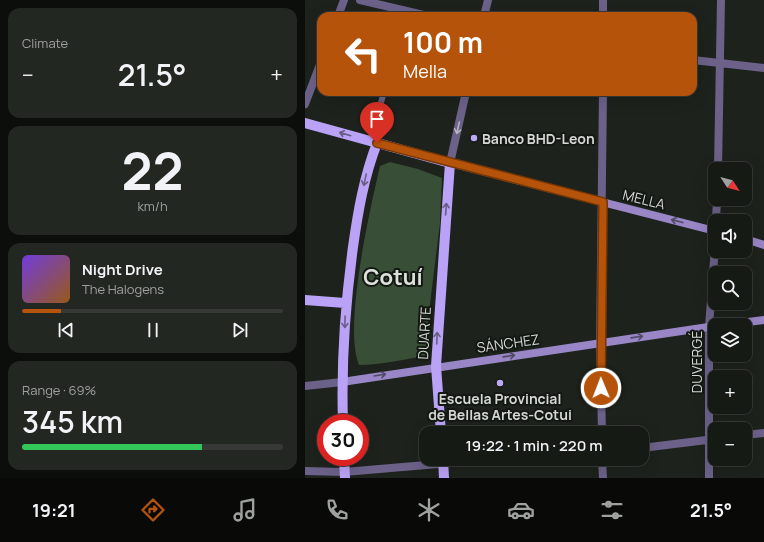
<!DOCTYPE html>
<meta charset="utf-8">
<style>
body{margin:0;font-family:Manrope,sans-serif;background:#232722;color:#f1f3f6;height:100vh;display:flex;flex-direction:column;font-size:15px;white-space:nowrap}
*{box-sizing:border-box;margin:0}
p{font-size:13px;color:#9ea1a0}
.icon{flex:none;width:22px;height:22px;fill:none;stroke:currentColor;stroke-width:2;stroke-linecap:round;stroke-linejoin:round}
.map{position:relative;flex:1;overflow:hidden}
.details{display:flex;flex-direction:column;gap:8px;padding:8px;background:#0c0e0c;width:305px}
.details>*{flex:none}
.hud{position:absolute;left:12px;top:12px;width:380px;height:84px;border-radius:12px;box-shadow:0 4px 16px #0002,0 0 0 1px #353834;background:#b45309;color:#fff;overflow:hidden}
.needle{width:26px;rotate:126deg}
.fabs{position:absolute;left:403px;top:162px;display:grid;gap:8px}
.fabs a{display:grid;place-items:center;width:44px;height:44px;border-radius:8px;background:#161a15;box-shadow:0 4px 16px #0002,0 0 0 1px #353834;font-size:20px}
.speed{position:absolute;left:12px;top:414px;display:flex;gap:8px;font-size:20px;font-weight:700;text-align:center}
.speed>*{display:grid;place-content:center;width:52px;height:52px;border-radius:50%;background:#161a15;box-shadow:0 4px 16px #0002,0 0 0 1px #353834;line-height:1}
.speed .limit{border:6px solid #d22;background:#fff;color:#111}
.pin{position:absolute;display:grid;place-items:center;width:34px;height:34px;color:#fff;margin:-41px -17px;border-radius:50% 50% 50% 0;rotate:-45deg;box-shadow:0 0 4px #0007}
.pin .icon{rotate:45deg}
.me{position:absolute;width:44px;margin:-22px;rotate:359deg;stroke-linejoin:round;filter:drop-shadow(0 0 3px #0008)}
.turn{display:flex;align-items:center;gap:14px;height:84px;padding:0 20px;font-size:18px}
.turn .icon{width:52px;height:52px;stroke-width:2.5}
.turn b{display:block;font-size:28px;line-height:34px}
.big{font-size:30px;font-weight:600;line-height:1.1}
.details .widget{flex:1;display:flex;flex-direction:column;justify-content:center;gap:6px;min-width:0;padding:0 14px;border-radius:12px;background:#232722}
.details .dial{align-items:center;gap:0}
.dial b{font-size:52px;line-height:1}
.song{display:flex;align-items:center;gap:12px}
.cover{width:48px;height:48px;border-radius:6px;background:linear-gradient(135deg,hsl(260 70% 55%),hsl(30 70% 35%))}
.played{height:4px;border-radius:2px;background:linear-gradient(90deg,#b45309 15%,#353834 15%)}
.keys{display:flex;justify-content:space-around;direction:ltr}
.heat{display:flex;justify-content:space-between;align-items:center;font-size:22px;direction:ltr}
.charge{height:6px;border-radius:3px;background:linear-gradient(90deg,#34c759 69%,#353834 0)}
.trip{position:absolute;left:114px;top:426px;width:230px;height:40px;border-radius:12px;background:#161a15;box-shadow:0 4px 16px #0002,0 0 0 1px #353834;font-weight:600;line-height:40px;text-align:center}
.menu{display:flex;height:64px;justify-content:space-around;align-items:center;background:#090a08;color:#9ea1a0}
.menu .icon{width:28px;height:28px}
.menu .on{color:#b45309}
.menu b{font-size:18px;color:#f1f3f6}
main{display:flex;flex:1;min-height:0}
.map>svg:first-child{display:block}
.green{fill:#384e36}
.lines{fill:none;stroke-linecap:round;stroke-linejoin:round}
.lane{stroke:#6c6189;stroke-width:6}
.street{stroke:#6c6189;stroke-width:8}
.secondary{stroke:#9886c6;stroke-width:8}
.primary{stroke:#baa3f6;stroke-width:10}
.oneway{stroke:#b5b4bd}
.oneway2{stroke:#665e84}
.oneway3{stroke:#4f4a64}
.route-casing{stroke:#753606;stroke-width:10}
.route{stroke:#b45309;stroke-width:7}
.poi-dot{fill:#bea9f5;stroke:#131813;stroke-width:1.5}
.labels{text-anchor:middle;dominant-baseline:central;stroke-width:4;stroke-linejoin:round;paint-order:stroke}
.poi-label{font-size:14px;font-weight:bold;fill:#d4d7d3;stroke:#131813;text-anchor:start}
.street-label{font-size:14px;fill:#d4d7d3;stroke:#131813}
.town-label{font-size:22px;font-weight:bold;fill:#dde3dc;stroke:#131813}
</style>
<main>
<section class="details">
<div class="widget"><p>Climate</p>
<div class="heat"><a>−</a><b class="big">21.5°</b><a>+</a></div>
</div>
<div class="widget dial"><b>22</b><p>km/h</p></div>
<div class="widget">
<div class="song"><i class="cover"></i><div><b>Night Drive</b><p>The Halogens</p></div></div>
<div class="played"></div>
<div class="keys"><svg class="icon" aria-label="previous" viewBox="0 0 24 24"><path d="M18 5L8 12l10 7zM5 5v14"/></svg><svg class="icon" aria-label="pause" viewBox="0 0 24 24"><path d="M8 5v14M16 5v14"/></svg><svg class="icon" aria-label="next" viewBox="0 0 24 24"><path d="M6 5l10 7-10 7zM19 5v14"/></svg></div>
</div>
<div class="widget"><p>Range · 69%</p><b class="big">345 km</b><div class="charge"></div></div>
</section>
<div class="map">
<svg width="459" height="478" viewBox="0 0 459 478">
<rect width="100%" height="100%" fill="#1d221c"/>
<path class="green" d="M 85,162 L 113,169 L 137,178 L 135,223 L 121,337 L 121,356 C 99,359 76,365 54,365 C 38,327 65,210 75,166 Z"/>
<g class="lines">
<path class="lane" d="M 65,141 L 79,92"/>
<path class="street" d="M 55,0 L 123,16
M 33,16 L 39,0
M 179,16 L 183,0
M 298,16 L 298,0
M 388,60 L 459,68
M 0,104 L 16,62
M 145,163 L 161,92
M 413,169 L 416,0
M 411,221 L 412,199
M 0,386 L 37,382
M 297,433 L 295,343 L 298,92
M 440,435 L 459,433
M 337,448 L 410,439
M 297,459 L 298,478
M 0,471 L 39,472 L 192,459
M 404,478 L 404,327 L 410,247"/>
<path class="secondary" d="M 145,163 L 410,231
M 440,239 L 459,245
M 419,325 L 459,320
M 37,382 L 410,326"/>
<path class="primary" d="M 0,123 L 145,163 L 131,366 L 136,433
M 0,300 L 40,303
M 38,423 C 36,363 40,306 48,247 C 53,211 59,177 72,143
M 39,457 L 40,478
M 138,459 L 139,478"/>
</g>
<defs><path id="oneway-shaft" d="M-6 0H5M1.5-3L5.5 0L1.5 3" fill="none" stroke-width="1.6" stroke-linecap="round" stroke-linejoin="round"/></defs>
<use class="oneway" href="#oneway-shaft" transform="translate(153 128) rotate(102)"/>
<g class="oneway2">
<use href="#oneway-shaft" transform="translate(40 134) rotate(-164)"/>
<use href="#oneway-shaft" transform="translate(60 180) rotate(102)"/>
<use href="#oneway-shaft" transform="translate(141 209) rotate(-86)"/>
<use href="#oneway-shaft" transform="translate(40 322) rotate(91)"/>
<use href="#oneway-shaft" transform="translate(132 338) rotate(-88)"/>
</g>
<g class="oneway3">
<use href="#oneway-shaft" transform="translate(372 221) rotate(-166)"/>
<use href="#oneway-shaft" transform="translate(332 337) rotate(-8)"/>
<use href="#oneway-shaft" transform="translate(204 356) rotate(-8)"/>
<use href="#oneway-shaft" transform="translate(75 375) rotate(-9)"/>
</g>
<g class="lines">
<defs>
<path id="route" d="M 72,143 L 298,202 L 296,388"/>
</defs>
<use href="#route" class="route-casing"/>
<use href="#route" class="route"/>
</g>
<g class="poi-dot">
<circle cx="169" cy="138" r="4"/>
<circle cx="195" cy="383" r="4"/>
</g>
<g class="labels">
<g class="poi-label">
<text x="177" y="138">Banco BHD-Leon</text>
<text x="195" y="398" text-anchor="middle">Escuela Provincial<tspan x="195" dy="16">de Bellas Artes-Cotui</tspan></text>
</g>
<g class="street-label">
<text transform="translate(339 199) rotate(14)">MELLA</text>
<text transform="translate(119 333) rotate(-87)">DUARTE</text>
<text transform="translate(203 343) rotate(-8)">SÁNCHEZ</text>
<text transform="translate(391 362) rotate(-90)">DUVERGÉ</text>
</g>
<g class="town-label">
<text x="88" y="277">Cotuí</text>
</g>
</g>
</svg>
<div class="fabs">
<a><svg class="needle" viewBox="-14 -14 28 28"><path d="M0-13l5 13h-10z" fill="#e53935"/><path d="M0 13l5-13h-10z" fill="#9ea1a0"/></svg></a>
<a><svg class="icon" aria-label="sound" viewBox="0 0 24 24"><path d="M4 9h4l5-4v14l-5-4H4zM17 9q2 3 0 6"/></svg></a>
<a><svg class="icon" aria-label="search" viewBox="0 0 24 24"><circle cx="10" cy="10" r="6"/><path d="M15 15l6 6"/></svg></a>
<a><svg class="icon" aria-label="layers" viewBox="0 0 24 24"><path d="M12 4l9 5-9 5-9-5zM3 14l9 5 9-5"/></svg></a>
<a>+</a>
<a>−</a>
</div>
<div class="speed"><div class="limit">30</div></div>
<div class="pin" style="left:72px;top:143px;background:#d93025"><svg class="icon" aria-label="arrive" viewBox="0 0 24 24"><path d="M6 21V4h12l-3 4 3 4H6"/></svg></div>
<svg class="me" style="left:296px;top:388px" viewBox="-20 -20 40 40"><circle r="17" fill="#b45309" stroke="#fff" stroke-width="3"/><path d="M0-11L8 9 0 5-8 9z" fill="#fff"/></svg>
<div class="trip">19:22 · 1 min · 220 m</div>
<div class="hud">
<div class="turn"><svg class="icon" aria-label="left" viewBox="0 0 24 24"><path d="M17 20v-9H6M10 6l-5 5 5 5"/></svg><div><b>100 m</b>Mella</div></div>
</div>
</div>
</main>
<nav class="menu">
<b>19:21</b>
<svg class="icon on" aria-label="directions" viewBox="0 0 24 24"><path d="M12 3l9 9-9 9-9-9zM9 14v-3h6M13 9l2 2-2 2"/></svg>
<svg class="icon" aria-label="music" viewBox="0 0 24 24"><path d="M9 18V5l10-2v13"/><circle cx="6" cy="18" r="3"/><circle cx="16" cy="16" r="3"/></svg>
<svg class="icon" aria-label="phone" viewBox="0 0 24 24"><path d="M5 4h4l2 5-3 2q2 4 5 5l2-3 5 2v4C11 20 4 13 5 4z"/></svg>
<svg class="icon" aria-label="climate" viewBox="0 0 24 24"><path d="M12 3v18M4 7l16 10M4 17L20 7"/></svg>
<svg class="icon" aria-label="car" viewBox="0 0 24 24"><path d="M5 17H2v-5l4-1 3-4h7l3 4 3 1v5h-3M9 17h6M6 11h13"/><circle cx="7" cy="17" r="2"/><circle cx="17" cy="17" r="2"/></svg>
<svg class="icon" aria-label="filters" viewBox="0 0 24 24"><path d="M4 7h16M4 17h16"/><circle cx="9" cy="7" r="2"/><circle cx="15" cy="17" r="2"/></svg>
<b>21.5°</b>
</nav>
